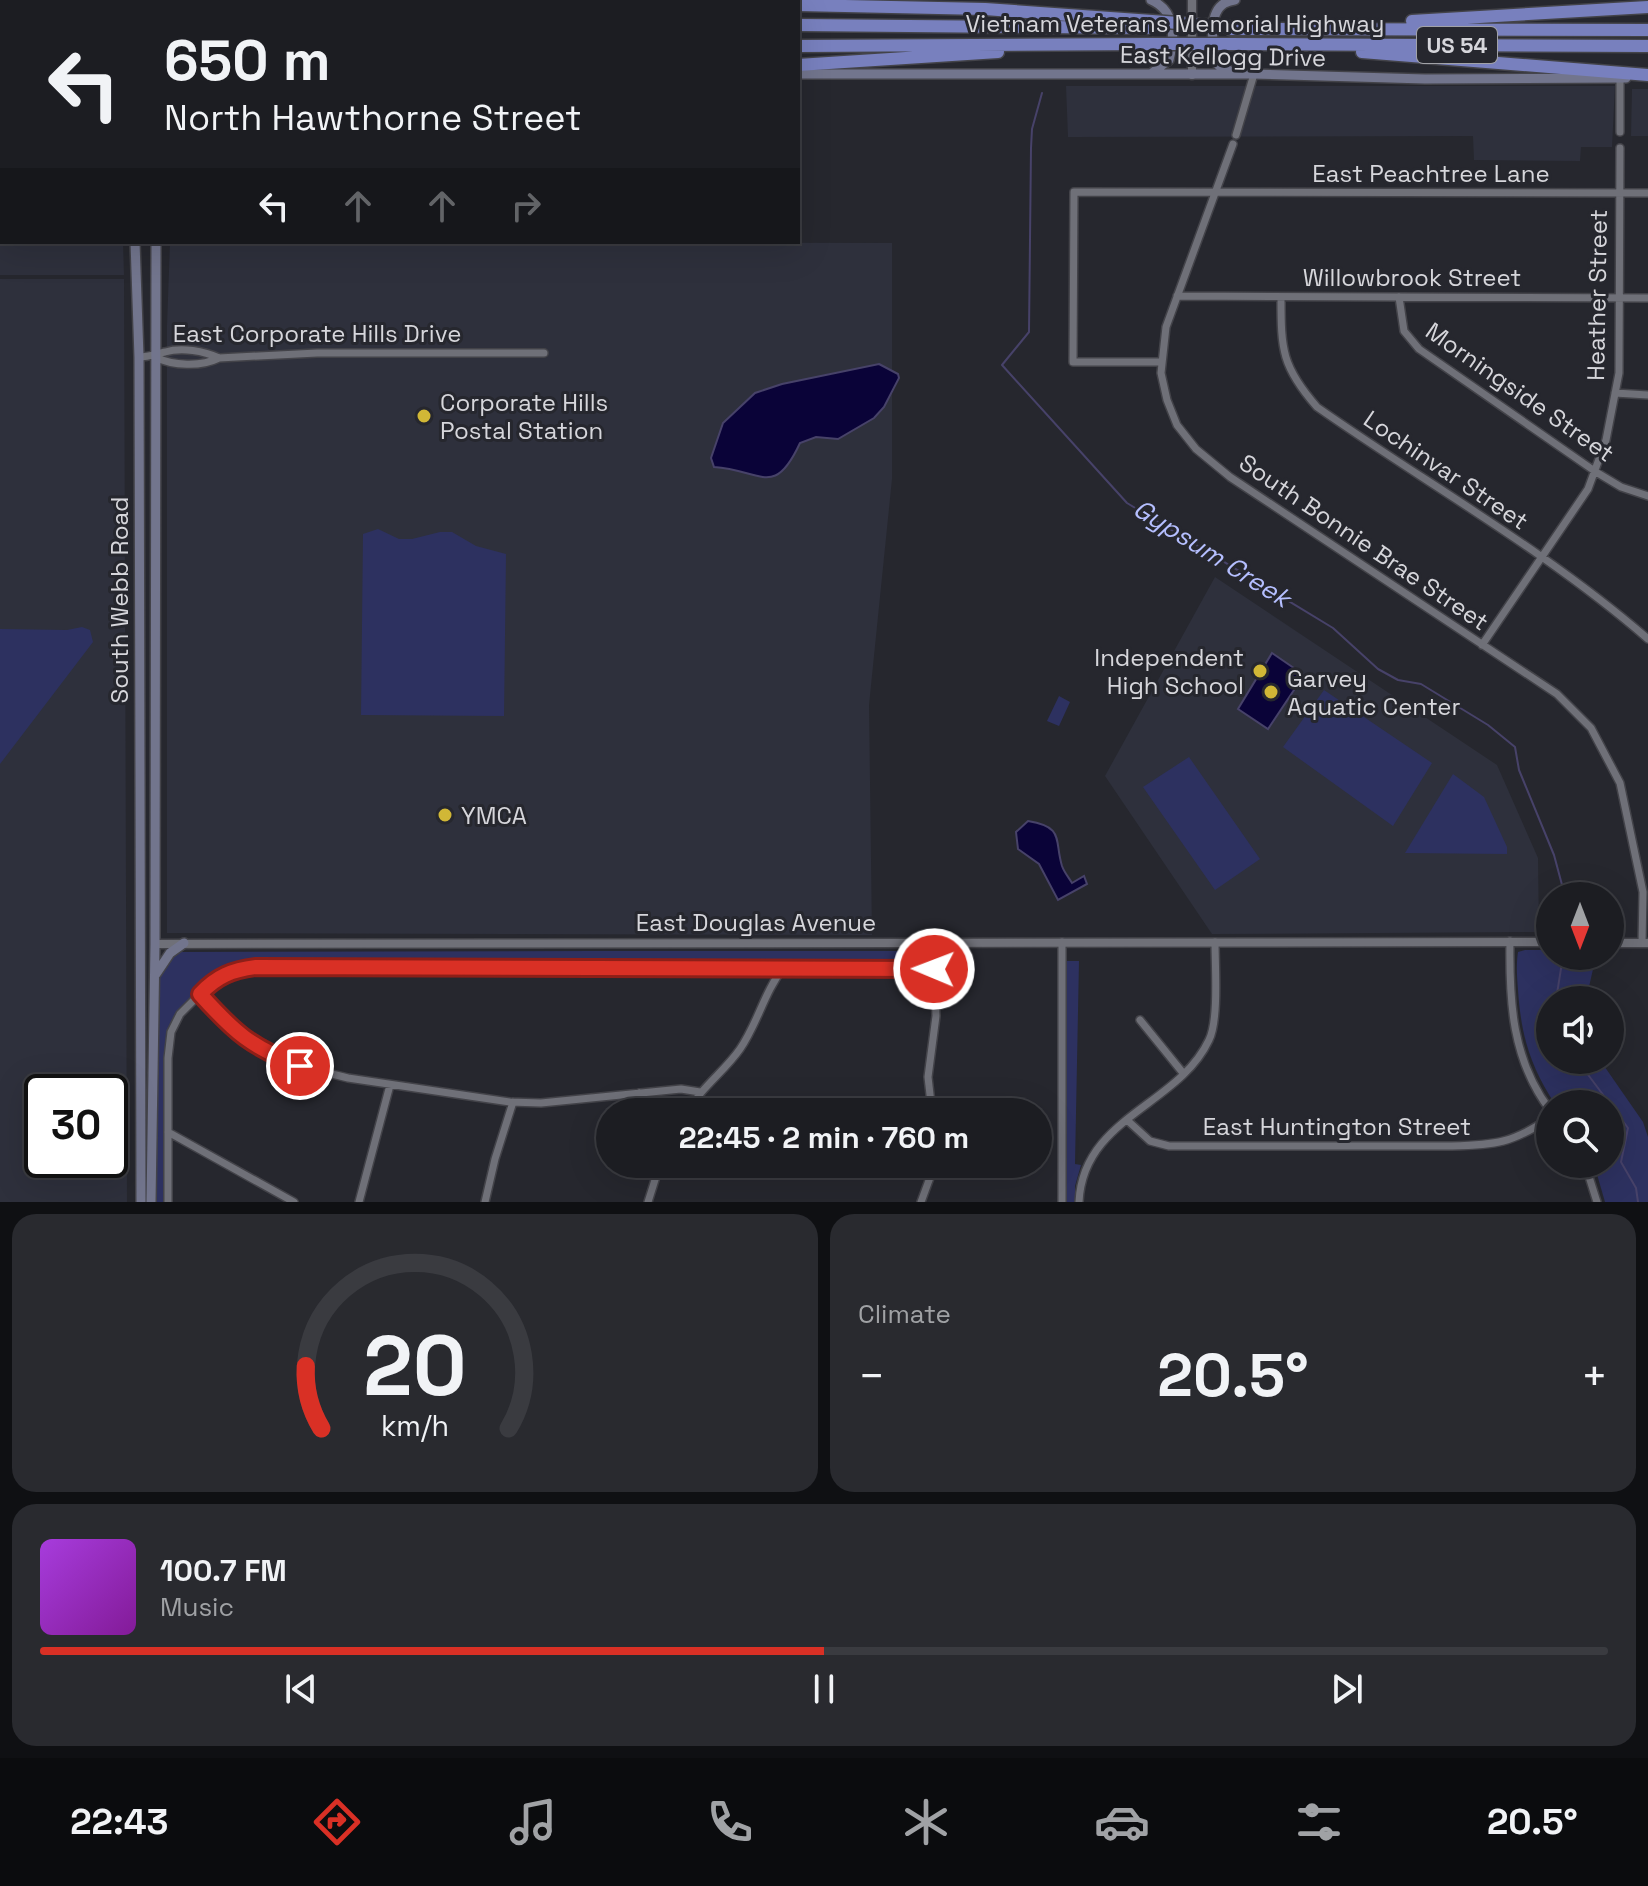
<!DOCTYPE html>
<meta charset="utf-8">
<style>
body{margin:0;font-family:"Space Grotesk",sans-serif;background:#292a2f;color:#f1f3f6;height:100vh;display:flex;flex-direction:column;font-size:30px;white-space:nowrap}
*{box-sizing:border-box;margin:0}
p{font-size:26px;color:#a0a2a5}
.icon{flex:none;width:44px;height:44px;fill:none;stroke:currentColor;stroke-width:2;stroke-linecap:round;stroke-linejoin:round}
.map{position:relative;height:1202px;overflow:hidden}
.side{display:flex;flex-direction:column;gap:12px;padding:12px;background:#0f1013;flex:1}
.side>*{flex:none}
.top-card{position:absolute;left:0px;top:0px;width:800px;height:244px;box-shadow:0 8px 32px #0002,0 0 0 2px #3a3b40;background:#1c1d22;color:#f1f3f6;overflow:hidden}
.needle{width:52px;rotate:180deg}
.controls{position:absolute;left:1536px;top:882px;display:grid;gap:16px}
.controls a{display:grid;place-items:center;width:88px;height:88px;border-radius:50%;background:#1c1d22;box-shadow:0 8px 32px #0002,0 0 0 2px #3a3b40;font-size:40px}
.speed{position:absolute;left:24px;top:1074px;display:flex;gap:16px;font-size:40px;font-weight:700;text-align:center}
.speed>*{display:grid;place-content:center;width:104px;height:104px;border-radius:50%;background:#1c1d22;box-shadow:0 8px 32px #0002,0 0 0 2px #3a3b40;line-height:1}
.speed .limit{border:4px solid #111;border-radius:12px;background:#fff;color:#111}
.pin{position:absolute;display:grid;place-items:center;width:68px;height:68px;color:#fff;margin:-34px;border:4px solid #fff;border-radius:50%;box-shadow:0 2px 8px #0007}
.me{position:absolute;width:88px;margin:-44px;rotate:271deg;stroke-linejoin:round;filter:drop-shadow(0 0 6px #0008)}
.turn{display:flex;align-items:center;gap:28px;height:168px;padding:0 32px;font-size:36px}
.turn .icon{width:104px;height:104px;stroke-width:2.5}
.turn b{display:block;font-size:56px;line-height:68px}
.lanes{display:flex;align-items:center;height:76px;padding:0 32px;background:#0003;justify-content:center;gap:40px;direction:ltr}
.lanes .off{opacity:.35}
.big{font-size:60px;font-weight:700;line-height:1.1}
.side .widget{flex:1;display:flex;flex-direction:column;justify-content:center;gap:12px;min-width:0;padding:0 28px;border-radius:24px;background:#292a2f}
.side .dial{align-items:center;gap:0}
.dial svg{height:208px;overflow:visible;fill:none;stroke:#3a3b40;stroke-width:7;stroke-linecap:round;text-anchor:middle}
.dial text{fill:#f1f3f6;stroke:none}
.song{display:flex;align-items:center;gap:24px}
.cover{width:96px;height:96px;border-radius:12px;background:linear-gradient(135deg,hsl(280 70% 55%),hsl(290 70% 35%))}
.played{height:8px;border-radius:4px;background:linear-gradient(90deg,#d93025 50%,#3a3b40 50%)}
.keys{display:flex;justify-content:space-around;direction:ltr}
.heat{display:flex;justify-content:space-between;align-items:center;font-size:44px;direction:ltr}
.side .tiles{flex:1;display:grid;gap:12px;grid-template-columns:1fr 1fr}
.widget:last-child{grid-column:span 2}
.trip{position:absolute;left:596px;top:1098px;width:456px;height:80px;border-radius:40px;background:#1c1d22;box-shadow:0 8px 32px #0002,0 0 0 2px #3a3b40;font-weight:700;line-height:80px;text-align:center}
.tab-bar{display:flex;height:128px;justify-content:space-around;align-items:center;background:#0b0c0e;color:#a0a2a5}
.tab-bar .icon{width:56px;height:56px}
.tab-bar .current{color:#d93025}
.tab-bar b{font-size:36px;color:#f1f3f6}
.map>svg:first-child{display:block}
.built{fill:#2e303c;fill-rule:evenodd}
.green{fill:#2d3160}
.water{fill:#0a0338;stroke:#474269;stroke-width:2}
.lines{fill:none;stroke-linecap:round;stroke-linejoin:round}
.stream{stroke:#474269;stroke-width:2}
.minor-casing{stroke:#434349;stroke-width:10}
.tertiary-casing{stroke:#434349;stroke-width:11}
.secondary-casing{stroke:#434349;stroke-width:12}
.motorway-casing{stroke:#434349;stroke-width:15}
.minor{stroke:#6f7078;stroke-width:7}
.tertiary{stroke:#6f7078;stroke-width:8}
.secondary{stroke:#72758d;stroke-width:9}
.motorway{stroke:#7880be;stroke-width:12}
.motorway-bridge-casing{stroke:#434349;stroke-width:15;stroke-linecap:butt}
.motorway-bridge{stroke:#7880be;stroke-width:12}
.route-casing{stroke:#8d1f18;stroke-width:20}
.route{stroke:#d93025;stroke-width:14}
.poi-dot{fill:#d1b736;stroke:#26272e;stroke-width:3}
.labels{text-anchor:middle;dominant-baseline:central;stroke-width:6;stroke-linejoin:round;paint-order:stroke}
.shield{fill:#26272e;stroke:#a1a2a7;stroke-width:2}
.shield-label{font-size:22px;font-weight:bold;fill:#d6d6db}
.street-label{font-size:24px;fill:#d6d6db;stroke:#26272e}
.poi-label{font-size:24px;fill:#d6d6db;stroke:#26272e;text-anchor:start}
.water-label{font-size:26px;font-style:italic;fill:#b5bfff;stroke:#26272e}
</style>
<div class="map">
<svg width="1648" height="1202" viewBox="0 0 1648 1202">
<rect width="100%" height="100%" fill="#26272e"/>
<path class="built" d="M 0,48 L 2,242 L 123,242 L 124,275 L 0,275 Z
M 1066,86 L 1615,86 L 1612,147 L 1581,147 L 1580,161 L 1474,160 L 1473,136 L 1068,137 Z
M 1632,89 L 1648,89 L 1648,136 L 1631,136 Z
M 170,242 L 892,243 L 892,479 L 869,705 L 872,935 L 167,933 L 167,326 Z
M 0,279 L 124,279 L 127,1202 L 0,1202 ZM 42,1092 L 110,1092 L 110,1160 L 42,1160 Z
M 1215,577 L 1497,765 L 1538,858 L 1539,932 L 1212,934 L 1105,776 Z"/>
<path class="green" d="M 378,529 L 399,539 L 412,539 L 440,532 L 452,532 L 476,546 L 506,554 L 504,716 L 361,715 L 363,534 Z
M 82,627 L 90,630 L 93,642 L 0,764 L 0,629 L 67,630 Z
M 1324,690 L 1432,763 L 1393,826 L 1283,747 Z
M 1059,696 L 1070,702 L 1059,726 L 1047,721 Z
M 1189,757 L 1260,859 L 1215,890 L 1143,787 Z
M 1453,774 L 1484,797 L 1507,847 L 1507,854 L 1405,853 Z
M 1525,950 L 1550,950 L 1550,956 L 1596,956 L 1586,1000 L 1550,1000 L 1550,1060 L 1600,1060 L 1643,1122 L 1648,1137 L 1648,1202 L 1605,1202 L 1594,1164 L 1610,1164 L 1610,1104 L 1555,1104 C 1530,1066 1521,1035 1518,990 C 1517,977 1516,965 1518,952 Z
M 594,951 L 921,951 L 926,953 L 925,962 L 913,964 L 243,965 L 208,980 L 183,1006 L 167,1034 L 164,1063 L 165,1202 L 156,1202 L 160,978 L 165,961 L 178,952 Z
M 1066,961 L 1079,961 L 1075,1164 L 1081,1165 L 1075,1186 L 1075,1202 L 1067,1202 Z"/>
<path class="water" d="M 879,364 L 898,374 L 899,378 L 884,407 L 874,418 L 838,439 L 816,437 L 800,443 C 774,499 762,470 714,467 L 711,458 L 723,423 L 755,393 L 782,384 Z
M 1272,653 L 1304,675 L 1268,729 L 1238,709 Z
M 1028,821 C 1065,827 1054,840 1062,866 C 1064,872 1069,878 1072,883 L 1084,876 L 1087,884 L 1058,900 L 1039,864 L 1018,849 L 1016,832 Z"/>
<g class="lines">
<path class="stream" d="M 1042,93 L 1032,129 L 1031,148 L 1029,332 L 1002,365 L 1127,503 L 1333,628 L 1378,669 L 1398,680 L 1421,684 L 1488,725 L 1515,747 L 1519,770 L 1554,855 L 1565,896
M 1556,1000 L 1563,956
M 1577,1060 L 1628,1128 L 1621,1162 L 1636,1188 L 1638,1202"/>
<defs>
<path id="minor" d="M 1620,132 L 1620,78
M 1236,135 L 1254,74
M 1233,144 L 1166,327 L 1161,373 L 1167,400 L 1177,425 L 1196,449 L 1230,477 L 1557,694 L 1591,728 L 1620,783 L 1643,892 L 1642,943
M 1177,296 L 1648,298
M 1399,297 L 1404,331 L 1419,349 L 1596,472 L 1621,487 L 1648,496
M 1281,298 C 1281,350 1282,367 1317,407 C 1427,484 1547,551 1648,639
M 139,357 C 150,357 155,354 165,352 C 182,347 204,351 219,358 L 317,353 L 544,353
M 155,357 C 173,366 201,367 219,358
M 1161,362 L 1073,362 L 1074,192 L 1648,193
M 1615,393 L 1648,395
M 1482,645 L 1588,489 L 1606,440 L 1619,373 L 1620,148
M 1510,941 C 1509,1001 1512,1060 1550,1110
M 200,994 L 243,1039 L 272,1055 L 300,1066 L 348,1078 L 510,1102 L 541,1103 L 681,1089 L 700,1092
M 1140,1020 L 1183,1073
M 639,1093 L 651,1112
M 688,1112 C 701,1087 724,1072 740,1049 C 758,1023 764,992 784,967
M 932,1112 L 928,1077 L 936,1016 L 933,942
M 1127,1120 L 1150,1141 L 1169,1146 L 1452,1146 C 1496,1145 1512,1143 1550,1118
M 168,1132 L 294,1202
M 1585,1164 L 1597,1202
M 168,1202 L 168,1058 L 171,1032 L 180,1014 L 212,982 L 232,970 L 256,967 L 934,969
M 359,1202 L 390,1085
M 485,1202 L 495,1159 L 513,1102
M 648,1202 L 660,1164
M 921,1202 L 935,1164
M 1062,1202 L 1062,942
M 1079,1202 C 1083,1117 1178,1106 1209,1040 C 1219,1020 1215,966 1215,942"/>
<path id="tertiary" d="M 1192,0 L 1192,75
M 1610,943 L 1648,943
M 155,944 L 1550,942"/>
<path id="secondary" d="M 105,0 L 105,2
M 126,0 L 126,2
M 174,0 L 174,2
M 1151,0 C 1176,11 1175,36 1169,60 L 1152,73
M 153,2 L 153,0
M 0,36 L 2,36
M 1232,72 L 1218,65 C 1212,51 1208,16 1222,5 C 1225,2 1231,1 1235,0
M 798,74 L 1254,74 L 1425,79 L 1626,78
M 135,242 L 139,357 L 141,1202
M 156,974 L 170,953 L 184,943
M 151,1202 L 155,944 L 156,242"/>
<path id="motorway" d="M 350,0 L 378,2
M 653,0 L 710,2
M 798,5 L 985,9 L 1152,21
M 0,6 L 2,6
M 1412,21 L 1648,7
M 798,25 L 1148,28
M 1230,29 L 1648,30
M 1230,44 L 1648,46
M 798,46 L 1152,44
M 1362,52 L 1648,75
M 798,65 L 998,52"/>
</defs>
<use href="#minor" class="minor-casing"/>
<use href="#tertiary" class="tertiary-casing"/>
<use href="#secondary" class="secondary-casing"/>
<use href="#motorway" class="motorway-casing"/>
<use href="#minor" class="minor"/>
<use href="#tertiary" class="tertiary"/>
<use href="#secondary" class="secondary"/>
<use href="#motorway" class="motorway"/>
<defs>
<path id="motorway-bridge" d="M 1152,21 L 1230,27
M 1152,44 L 1230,44"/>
</defs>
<use href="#motorway-bridge" class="motorway-bridge-casing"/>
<use href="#motorway-bridge" class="motorway-bridge"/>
</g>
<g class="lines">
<defs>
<path id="route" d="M 300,1066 C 251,1047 235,1033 200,994 C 217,976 232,970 256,967 L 934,969"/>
</defs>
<use href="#route" class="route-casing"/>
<use href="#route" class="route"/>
</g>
<g class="poi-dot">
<circle cx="424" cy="416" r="8"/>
<circle cx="1260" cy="671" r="8"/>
<circle cx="1271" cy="692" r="8"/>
<circle cx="445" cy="815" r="8"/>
</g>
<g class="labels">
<rect class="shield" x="1417" y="27" width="80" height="36" rx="6"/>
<g class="shield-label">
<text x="1457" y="45">US 54</text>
</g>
<g class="street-label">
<text x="1175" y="23">Vietnam Veterans Memorial Highway</text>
<text transform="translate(1223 56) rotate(1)">East Kellogg Drive</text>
<text x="1431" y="173">East Peachtree Lane</text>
<text x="1412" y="277">Willowbrook Street</text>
<text transform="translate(1597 295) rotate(-89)">Heather Street</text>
<text x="317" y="333">East Corporate Hills Drive</text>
<text transform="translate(1520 392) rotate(35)">Morningside Street</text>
<text transform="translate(1446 470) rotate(34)">Lochinvar Street</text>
<text transform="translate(1364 542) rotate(34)">South Bonnie Brae Street</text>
<text transform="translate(119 600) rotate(-90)">South Webb Road</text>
<text x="756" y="922">East Douglas Avenue</text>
<text x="1337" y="1126">East Huntington Street</text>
</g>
<g class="poi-label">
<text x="440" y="402">Corporate Hills<tspan x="440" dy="28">Postal Station</tspan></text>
<text x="1244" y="657" text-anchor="end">Independent<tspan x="1244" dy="28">High School</tspan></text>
<text x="1287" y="678">Garvey<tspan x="1287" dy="28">Aquatic Center</tspan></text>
<text x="461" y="815">YMCA</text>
</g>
<g class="water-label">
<text transform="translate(1212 553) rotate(32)">Gypsum Creek</text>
</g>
</g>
</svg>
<div class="controls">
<a><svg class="needle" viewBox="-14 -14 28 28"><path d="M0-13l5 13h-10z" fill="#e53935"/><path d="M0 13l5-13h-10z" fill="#a0a2a5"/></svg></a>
<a><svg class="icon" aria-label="sound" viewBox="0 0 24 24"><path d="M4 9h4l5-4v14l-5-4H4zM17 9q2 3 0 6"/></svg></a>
<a><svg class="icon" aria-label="search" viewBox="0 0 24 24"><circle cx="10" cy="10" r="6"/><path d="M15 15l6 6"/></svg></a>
</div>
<div class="speed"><div class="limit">30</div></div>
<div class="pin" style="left:300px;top:1066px;background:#d93025"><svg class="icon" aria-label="arrive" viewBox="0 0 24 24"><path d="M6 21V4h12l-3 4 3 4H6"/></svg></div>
<svg class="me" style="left:934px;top:969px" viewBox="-20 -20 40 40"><circle r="17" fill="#d93025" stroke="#fff" stroke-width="3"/><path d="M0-11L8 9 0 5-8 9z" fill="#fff"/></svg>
<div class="trip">22:45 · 2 min · 760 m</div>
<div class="top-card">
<div class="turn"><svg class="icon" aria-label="left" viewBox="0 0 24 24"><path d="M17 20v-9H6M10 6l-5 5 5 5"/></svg><div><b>650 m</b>North Hawthorne Street</div></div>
<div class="lanes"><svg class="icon" aria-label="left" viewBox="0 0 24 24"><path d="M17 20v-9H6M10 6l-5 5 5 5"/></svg><svg class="icon off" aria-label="ahead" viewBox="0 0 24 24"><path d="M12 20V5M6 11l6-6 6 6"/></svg><svg class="icon off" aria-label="ahead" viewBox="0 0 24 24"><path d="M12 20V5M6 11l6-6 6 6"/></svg><svg class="icon off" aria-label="right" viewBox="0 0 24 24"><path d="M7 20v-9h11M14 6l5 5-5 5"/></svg></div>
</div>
</div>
<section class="side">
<div class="tiles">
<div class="widget dial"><svg viewBox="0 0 100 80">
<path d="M14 69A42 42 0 1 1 86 69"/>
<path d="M14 69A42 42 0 0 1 8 45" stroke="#d93025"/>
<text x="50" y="56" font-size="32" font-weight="700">20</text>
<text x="50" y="72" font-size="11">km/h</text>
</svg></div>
<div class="widget"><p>Climate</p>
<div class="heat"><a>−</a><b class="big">20.5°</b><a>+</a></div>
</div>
<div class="widget">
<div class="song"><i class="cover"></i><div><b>100.7 FM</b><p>Music</p></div></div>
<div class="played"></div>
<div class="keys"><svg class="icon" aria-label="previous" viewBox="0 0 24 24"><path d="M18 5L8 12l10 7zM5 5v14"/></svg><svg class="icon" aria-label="pause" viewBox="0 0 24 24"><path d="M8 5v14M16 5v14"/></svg><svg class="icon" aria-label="next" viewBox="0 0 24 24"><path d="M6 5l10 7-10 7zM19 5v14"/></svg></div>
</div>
</div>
</section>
<nav class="tab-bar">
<b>22:43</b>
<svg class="icon current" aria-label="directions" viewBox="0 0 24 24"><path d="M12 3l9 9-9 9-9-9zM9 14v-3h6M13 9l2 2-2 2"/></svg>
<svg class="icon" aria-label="music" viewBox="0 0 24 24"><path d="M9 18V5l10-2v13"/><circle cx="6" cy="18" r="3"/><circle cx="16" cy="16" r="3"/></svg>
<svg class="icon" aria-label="phone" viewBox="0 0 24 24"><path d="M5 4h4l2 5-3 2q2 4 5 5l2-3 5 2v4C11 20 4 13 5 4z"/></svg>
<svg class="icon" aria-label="climate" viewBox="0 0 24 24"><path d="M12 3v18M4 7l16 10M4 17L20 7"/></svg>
<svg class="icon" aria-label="car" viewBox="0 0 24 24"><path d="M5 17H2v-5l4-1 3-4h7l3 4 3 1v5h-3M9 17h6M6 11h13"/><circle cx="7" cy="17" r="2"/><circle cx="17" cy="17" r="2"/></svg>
<svg class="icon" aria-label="filters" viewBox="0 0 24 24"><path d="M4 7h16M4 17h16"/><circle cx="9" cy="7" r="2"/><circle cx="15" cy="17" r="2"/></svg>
<b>20.5°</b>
</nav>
